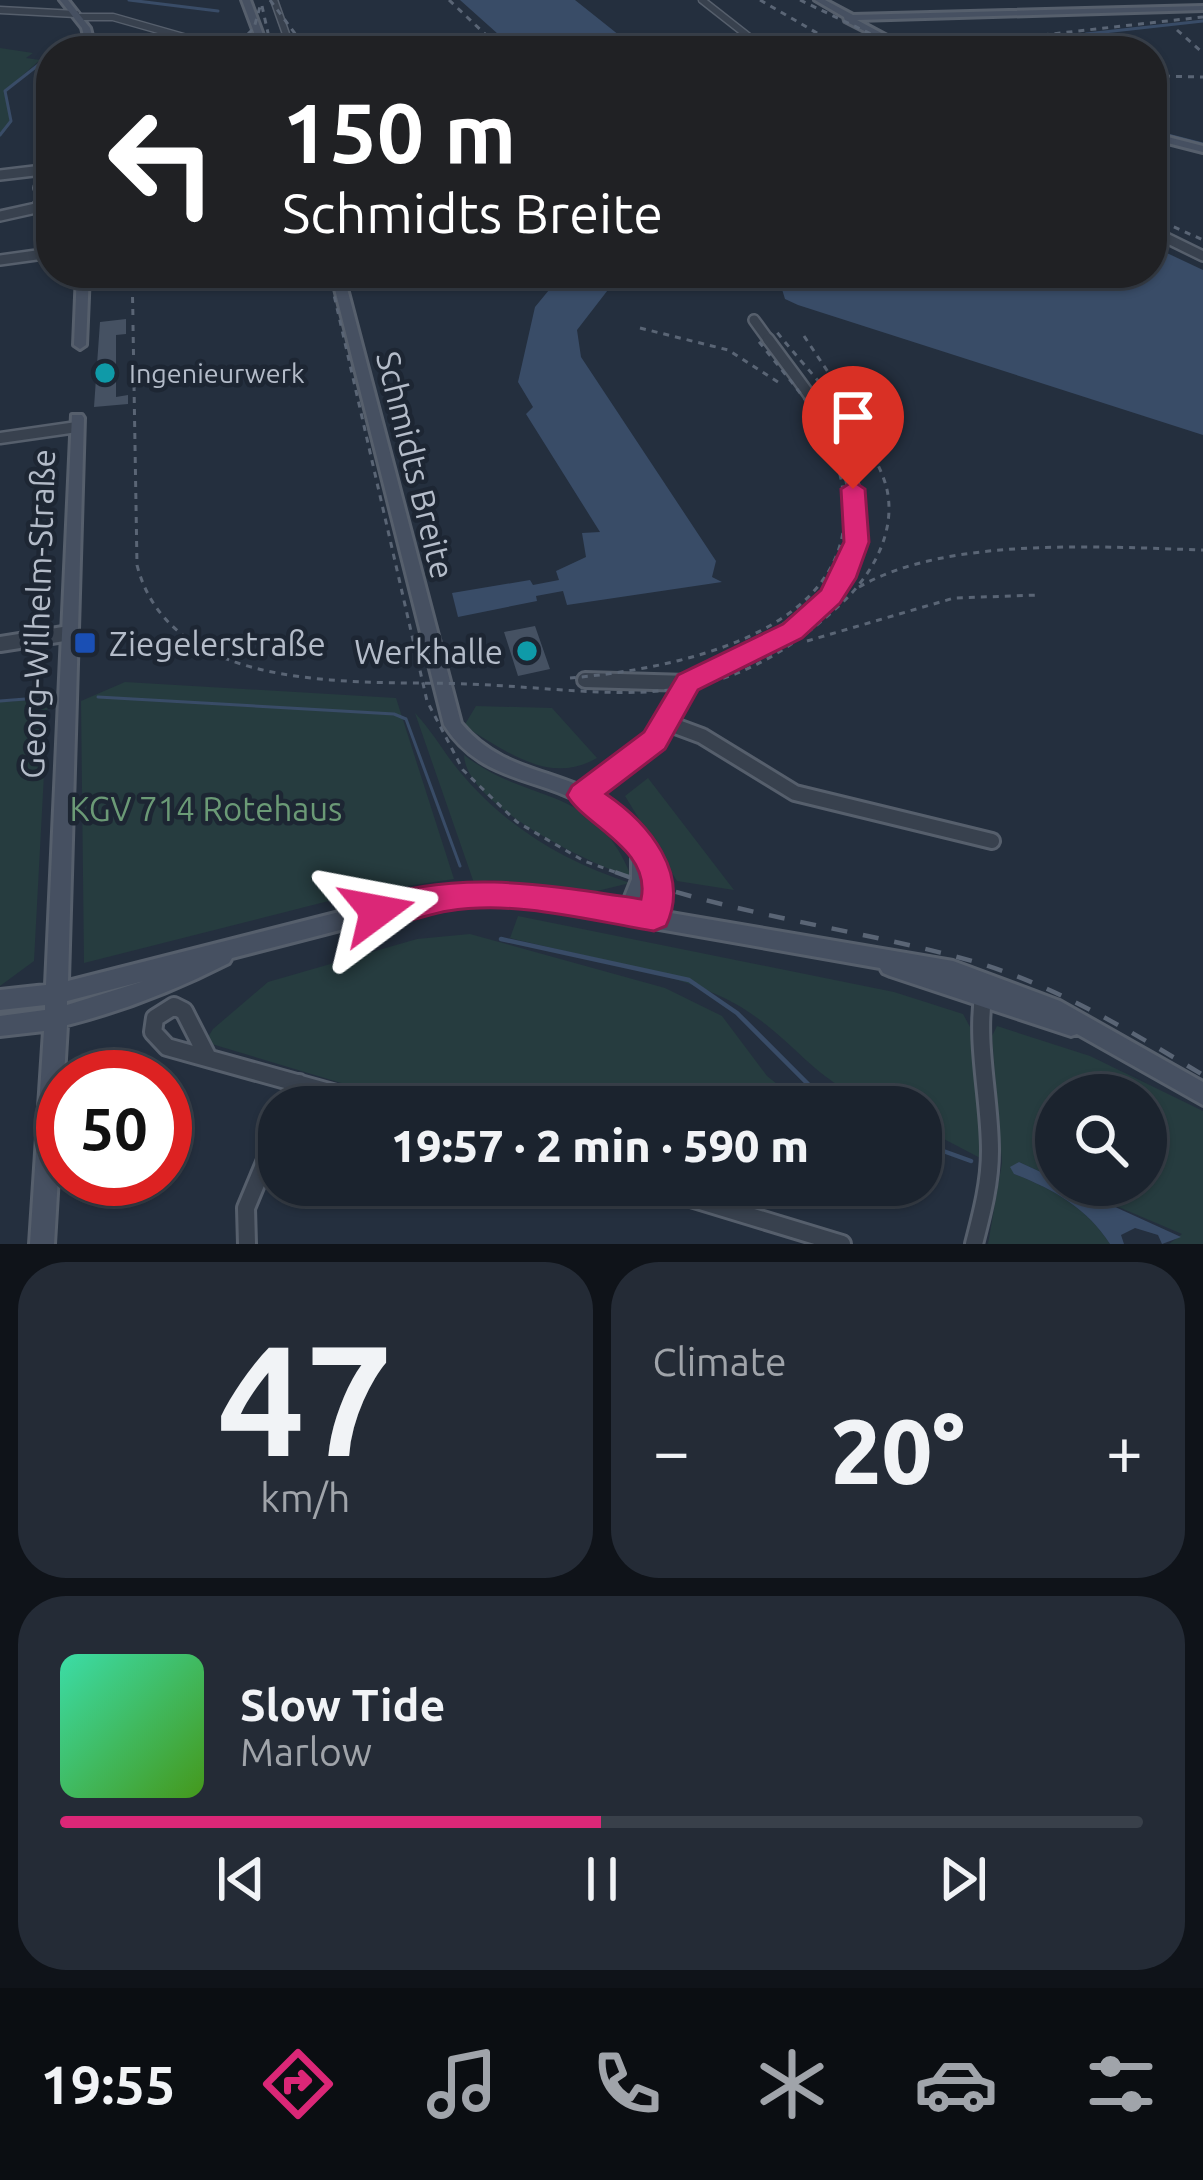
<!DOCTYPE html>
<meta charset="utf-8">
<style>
body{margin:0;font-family:Ubuntu,sans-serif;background:#242b36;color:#f1f3f6;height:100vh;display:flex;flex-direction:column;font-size:45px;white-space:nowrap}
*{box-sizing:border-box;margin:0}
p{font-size:39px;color:#a0a4aa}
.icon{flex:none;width:66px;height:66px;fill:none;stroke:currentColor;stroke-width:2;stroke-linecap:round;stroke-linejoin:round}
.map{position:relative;height:1244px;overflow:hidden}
.panel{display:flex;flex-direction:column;gap:18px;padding:18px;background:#0f1319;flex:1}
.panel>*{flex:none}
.banner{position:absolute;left:36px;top:36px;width:1131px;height:252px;border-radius:48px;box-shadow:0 3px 9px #0004,0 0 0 3px #39404a;background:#202124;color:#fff;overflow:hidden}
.buttons{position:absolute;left:1035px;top:1074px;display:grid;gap:24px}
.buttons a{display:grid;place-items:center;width:132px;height:132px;border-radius:50%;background:#1b232e;box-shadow:0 3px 9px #0004,0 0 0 3px #39404a;font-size:60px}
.speed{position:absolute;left:36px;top:1050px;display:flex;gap:24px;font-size:60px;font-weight:700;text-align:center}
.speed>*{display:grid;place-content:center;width:156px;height:156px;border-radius:50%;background:#1b232e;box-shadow:0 3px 9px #0004,0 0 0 3px #39404a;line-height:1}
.speed .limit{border:18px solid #d22;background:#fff;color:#111}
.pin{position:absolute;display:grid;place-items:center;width:102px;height:102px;color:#fff;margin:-123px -51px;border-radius:50% 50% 50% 0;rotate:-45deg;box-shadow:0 0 12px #0007}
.pin .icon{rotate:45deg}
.me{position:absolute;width:132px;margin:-66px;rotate:77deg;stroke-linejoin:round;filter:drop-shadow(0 0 9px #0008)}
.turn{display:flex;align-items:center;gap:42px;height:252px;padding:0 48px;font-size:54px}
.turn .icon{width:156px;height:156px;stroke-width:2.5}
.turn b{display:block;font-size:84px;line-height:102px}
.big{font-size:90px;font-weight:800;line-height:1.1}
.panel .card{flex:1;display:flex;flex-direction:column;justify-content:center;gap:18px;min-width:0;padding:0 42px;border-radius:48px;background:#242b36}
.panel .dial{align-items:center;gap:0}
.dial b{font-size:156px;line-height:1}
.song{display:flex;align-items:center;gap:36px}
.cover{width:144px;height:144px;border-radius:18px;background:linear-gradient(135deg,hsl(160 70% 55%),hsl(100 70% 35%))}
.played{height:12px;border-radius:6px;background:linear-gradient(90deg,#db2777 50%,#39404a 50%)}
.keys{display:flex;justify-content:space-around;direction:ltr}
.heat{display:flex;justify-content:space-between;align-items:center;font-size:66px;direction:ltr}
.panel .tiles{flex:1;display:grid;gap:18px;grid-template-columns:1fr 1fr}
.card:last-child{grid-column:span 2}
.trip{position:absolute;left:258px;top:1086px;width:684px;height:120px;border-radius:48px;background:#1b232e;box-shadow:0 3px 9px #0004,0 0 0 3px #39404a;font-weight:800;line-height:120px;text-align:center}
.tab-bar{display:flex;height:192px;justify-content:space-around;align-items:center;background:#0b0e12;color:#a0a4aa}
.tab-bar .icon{width:84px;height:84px}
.tab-bar .current{color:#db2777}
.tab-bar b{font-size:54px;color:#f1f3f6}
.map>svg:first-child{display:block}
.green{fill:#263c3f}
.water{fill:#394c67}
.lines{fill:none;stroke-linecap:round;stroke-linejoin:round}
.stream-far1{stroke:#394c67;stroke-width:3}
.stream{stroke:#394c67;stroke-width:4.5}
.building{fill:#455162}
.street-far4-casing{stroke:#565f6c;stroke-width:9}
.street-far3-casing{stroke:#565f6c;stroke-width:14}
.street-far2-casing{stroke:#565f6c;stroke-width:15}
.street-far1-casing{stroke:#565f6c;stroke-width:20}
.street-casing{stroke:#565f6c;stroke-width:22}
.secondary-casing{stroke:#565f6c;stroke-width:6}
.street-far4{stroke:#38414e;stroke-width:6}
.street-far3{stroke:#38414e;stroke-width:9}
.street-far2{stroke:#38414e;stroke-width:10}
.street-far1{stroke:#38414e;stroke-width:14}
.street{stroke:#38414e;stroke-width:16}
.secondary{fill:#465061;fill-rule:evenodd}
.rail-far1{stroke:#5a6575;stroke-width:3;stroke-dasharray:6 6;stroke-linecap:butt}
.rail{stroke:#5a6575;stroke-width:4.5;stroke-dasharray:16 16;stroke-linecap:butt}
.route{fill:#db2777;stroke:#8e194d;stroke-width:3}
.culture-dot{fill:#0f9aa8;stroke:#1d2633;stroke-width:4.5}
.transit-dot{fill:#1a4fb4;stroke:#1d2633;stroke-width:4.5}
.labels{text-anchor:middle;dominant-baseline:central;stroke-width:9;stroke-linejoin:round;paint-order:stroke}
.far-poi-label{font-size:27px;fill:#b4bcc9;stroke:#1d2633;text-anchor:start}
.street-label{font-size:33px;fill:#b4bcc9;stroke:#1d2633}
.poi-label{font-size:33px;fill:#b4bcc9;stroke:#1d2633;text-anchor:start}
.park-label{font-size:33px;fill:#6b9a76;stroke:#1d2633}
</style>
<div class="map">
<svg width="1203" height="1244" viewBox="0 0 1203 1244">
<rect width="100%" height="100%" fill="#242f3e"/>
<path class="green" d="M 0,48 L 33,53 L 26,58 L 40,60 L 6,90 L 12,122 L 0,137 Z
M 125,682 L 396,698 L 454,879 L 360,893 L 84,963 L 81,701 Z
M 48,699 L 34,961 L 0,986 L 0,702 Z
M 476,706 L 552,708 L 597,758 C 550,786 506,751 464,726 Z
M 415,713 C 433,732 444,753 460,772 C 506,827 563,861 630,883 L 593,892 L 492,880 L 474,883 Z
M 464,755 C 531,807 594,782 632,878 C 590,863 466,806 464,755 Z
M 648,778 L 734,890 L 677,881 L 625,796 Z
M 518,916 L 894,992 L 963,1014 L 970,1027 L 984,1160 L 921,1127 L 921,1107 C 826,1107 809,1049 741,1007 C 688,974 573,954 510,938 Z
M 470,934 L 665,988 L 722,1016 L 767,1076 L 797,1100 L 791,1107 L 421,1107 L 205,1042 L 213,1029 L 268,982 L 417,939 Z
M 997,1026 L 1090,1056 L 1203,1111 L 1203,1244 L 1169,1244 L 1182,1234 L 1067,1185 L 1146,1185 L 1146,1095 L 1056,1095 L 1056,1179 L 1019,1162 L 1014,1174 C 1053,1189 1087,1208 1110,1244 L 988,1244 L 1002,1163 L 992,1036 Z"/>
<path class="water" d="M 460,0 L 575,0 L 639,51 L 517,51 Z
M 1152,246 L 1203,270 L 1203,435 L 798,305 L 785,299 L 781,286 L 794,273 L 1152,273 Z
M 563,273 L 621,273 L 577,330 L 581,357 L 716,561 L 712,577 L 722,582 L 567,605 L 563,591 L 536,596 L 537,601 L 458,617 L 452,593 L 530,580 L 533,585 L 559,580 L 556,571 L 586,557 L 582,533 L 600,532 L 526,414 L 533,407 L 518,382 L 535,307 Z
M 1019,1162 L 1056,1179 L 1056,1185 L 1067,1185 L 1181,1237 L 1162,1244 L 1158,1235 L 1135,1228 L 1121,1235 L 1124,1244 L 1110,1244 C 1087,1208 1053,1189 1014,1174 L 1010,1167 Z"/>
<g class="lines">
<path class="stream-far1" d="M 129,0 L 218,11
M 61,51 L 79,44
M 1054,51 L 1086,34 L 1203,21
M 1152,131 L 1203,144
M 0,135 L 11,121 L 5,91 L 51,55
M 98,697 L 394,714 L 406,719 L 460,866
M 0,701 L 38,698"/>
<path class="stream" d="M 501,939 L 689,980 L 737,1013 L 809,1085 L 866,1107
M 921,1143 L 971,1161"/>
</g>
<path class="building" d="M 126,319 L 126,334 L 116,335 L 116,397 L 128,395 L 128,404 L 94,407 L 100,322 Z
M 535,626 L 550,669 L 518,676 L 504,632 Z"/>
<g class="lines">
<defs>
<path id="street-far4" d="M 274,0 L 292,51
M 702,0 L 767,51
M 0,10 L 76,14
M 78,17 L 113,17 L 222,48"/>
<path id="street-far3" d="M 0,175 L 51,169
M 0,216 L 36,208 L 46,196 L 39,188
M 1152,231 L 1203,256
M 0,260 L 51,253
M 754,320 L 770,342"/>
<path id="street-far2" d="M 768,339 C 824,415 884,479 842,579
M 0,438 L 77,427"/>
<path id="street-far1" d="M 0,644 L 70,633
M 585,680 L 688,683
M 667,723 L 702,736 L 795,793 L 992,841
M 582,795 L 655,741 L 688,683 L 766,646 L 814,613 L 844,576"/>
<path id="street" d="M 207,1056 L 184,1011 L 174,1006 L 155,1018 L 153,1032 L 167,1047 L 383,1107
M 289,1107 L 299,1083
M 648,1185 L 842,1244
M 247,1244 L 246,1208 L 279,1129
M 974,1244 C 982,1213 990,1183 990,1151 C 990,1097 975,1043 984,990"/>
<path id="secondary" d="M 60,0 L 68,0 L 90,28 L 96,51 L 88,51 L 82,28 Z
M 242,0 L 250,0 L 269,51 L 261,51 Z
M 815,0 L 825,0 L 853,15 L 1203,6 L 1203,10 L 857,20 L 915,51 L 904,51 L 845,21 L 844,17 Z
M 1152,133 L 1203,146 L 1203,152 L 1152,139 Z
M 77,273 L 89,273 L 86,345 L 80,349 L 74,345 Z
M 331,273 L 343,273 L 461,723 C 501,771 551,768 602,796 C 621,807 637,824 649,842 C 669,871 670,878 665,912 L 953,961 L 1060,1001 L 1203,1082 L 1203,1105 L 1077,1034 L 1071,1036 L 890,976 L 883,973 L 880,968 L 511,903 L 452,905 L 402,914 L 232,958 L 229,963 C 178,989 123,1011 67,1025 L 54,1244 L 30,1244 L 44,1031 L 0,1036 L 0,1016 L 45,1010 L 45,1005 L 0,1010 L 0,990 L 46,985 L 72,415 L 82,415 L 84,418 L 68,981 L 402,896 L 452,887 L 511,885 L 622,904 L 632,879 L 632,848 C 620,833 607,818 591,808 C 538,776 481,783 444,725 ZM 144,981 L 67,1005 L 67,1001 Z"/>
</defs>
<use href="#street-far4" class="street-far4-casing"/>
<use href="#street-far3" class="street-far3-casing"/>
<use href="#street-far2" class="street-far2-casing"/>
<use href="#street-far1" class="street-far1-casing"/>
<use href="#street" class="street-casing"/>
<use href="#secondary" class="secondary-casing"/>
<use href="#street-far4" class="street-far4"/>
<use href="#street-far3" class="street-far3"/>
<use href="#street-far2" class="street-far2"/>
<use href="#street-far1" class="street-far1"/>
<use href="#street" class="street"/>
<use href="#secondary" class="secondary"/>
<path class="rail-far1" d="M 270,0 L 308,51
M 449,0 L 503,51
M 760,0 L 848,51
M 800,0 L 873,35 L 944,46 L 1203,17
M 262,6 L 272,51
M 1177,30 L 1203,53
M 231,51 L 254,28 L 261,3
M 1152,76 L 1203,77
M 1152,217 L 1203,240
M 132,273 L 133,319
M 329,273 L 427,701 L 463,770 L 517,822 L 584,861 L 623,875
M 133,325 L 137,565 C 171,698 364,680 470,684 C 626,691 718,721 844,601 C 872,574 894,535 888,495 C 880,443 809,373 776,331
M 640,328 L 728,350 L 778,382
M 804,336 L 858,417
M 859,587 C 947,536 1102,547 1203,550
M 807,641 L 954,598 L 1039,595
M 570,678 C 698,667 901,620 830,444 C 815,405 782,372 757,339"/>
<path class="rail" d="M 615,872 C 731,915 854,928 972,961 C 1055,985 1130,1031 1203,1075"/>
</g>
<path class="route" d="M 853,481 L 865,489 L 869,542 L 856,578 L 840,603 L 802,638 L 698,690 L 665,749 L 606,794 C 649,823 691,874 666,926 L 654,931 C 587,920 516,900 448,911 C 422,915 390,931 365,922 L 361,911 L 365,901 C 457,868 548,885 641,899 C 652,849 583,825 567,795 L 572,786 L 644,732 L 678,675 L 783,624 L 821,590 L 844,542 L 841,489 Z"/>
<g class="culture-dot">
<circle cx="105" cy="373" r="12"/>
<circle cx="527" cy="651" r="12"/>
</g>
<rect class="transit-dot" x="73" y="631" width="24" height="24" rx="6"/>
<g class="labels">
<g class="far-poi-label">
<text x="129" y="373">Ingenieurwerk</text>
</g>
<g class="street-label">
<text transform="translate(416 465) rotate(76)">Schmidts Breite</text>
<text transform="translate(37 614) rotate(-88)">Georg-Wilhelm-Straße</text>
</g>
<g class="poi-label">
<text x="109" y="643">Ziegelerstraße</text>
<text x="503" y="651" text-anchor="end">Werkhalle</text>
</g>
<g class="park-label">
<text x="206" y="808">KGV 714 Rotehaus</text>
</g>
</g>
</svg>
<div class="buttons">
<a><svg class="icon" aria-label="search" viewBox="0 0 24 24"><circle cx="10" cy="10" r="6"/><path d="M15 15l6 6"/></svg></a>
</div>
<div class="speed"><div class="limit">50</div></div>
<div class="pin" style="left:853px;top:489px;background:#d93025"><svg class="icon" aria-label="arrive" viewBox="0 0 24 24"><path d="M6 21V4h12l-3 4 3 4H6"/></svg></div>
<svg class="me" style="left:377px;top:911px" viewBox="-20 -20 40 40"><path d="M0-17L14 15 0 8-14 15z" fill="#db2777" stroke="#fff" stroke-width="4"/></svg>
<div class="trip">19:57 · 2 min · 590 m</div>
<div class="banner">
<div class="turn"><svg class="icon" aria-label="left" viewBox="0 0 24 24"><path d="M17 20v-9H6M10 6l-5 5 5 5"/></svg><div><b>150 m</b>Schmidts Breite</div></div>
</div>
</div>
<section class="panel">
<div class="tiles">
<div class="card dial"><b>47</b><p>km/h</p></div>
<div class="card"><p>Climate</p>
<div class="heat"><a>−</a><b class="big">20°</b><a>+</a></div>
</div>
<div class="card">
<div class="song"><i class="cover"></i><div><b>Slow Tide</b><p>Marlow</p></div></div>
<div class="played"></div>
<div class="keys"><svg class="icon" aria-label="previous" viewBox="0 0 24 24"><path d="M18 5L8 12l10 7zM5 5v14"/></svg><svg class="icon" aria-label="pause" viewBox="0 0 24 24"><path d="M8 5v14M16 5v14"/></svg><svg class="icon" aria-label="next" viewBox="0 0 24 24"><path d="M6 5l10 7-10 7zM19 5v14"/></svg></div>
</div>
</div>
</section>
<nav class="tab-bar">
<b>19:55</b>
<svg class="icon current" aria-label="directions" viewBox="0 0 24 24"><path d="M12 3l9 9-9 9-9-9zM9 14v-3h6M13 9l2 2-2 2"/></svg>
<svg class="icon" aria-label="music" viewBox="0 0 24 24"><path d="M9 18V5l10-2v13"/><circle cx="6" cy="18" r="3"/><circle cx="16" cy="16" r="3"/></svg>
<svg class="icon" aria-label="phone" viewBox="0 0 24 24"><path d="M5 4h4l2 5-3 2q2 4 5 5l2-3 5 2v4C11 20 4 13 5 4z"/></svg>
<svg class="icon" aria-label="climate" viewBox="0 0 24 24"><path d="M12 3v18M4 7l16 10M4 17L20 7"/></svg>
<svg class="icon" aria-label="car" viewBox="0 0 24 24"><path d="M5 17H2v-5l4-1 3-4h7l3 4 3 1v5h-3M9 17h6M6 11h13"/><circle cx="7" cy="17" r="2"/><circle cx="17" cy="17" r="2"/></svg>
<svg class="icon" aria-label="filters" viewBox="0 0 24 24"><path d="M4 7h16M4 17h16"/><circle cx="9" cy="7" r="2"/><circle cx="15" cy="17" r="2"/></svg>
</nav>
